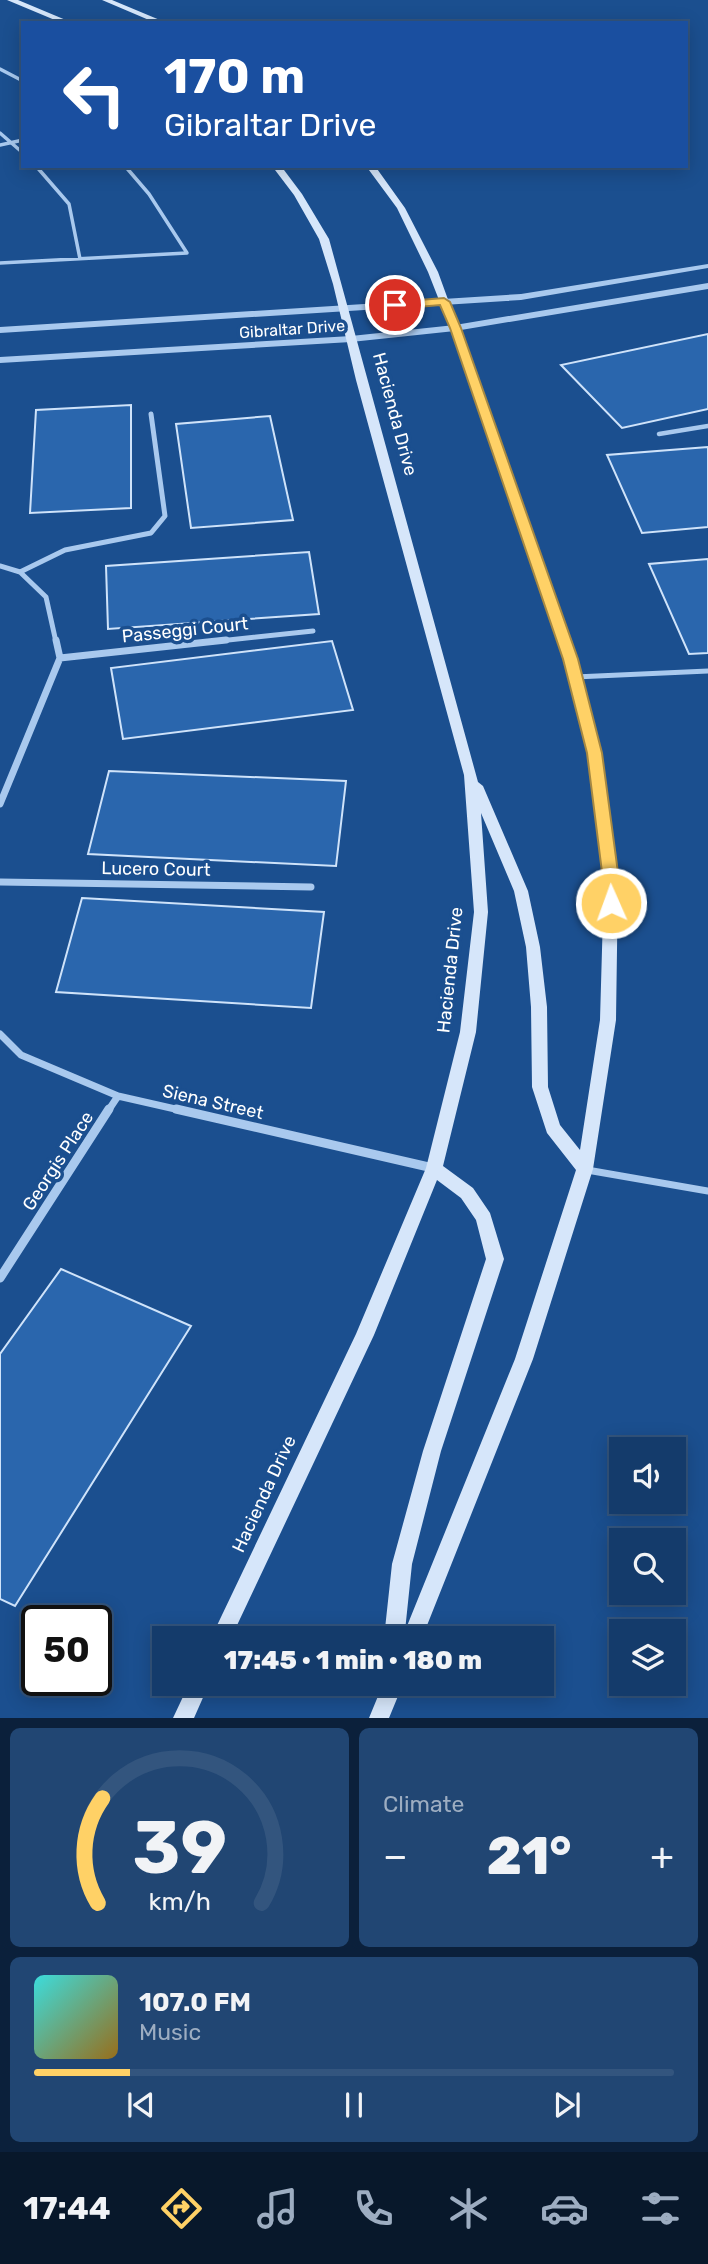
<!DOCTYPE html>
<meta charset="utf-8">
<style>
body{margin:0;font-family:Rubik,sans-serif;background:#214673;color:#f1f3f6;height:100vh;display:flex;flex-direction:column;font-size:26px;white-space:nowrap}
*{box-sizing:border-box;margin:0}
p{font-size:23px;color:#9dadc1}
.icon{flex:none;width:38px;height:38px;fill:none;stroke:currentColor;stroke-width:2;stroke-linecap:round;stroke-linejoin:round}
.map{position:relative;height:1718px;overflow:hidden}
.drawer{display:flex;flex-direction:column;gap:10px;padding:10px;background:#0b203b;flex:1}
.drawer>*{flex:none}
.guide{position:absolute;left:21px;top:21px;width:667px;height:147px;border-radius:0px;box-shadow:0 4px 18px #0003,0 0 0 2px #33557e;background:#1a4fa0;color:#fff;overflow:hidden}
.buttons{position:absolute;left:609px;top:1437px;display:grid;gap:14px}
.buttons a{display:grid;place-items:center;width:77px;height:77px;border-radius:0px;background:#143b6b;box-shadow:0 4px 18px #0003,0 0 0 2px #33557e;font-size:35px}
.speed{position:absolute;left:21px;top:1605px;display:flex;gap:14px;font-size:35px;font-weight:700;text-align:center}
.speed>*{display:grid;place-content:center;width:91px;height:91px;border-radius:50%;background:#143b6b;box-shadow:0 4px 18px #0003,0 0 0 2px #33557e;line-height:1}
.speed .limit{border:4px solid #111;border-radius:10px;background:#fff;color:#111}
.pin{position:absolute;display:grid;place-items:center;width:60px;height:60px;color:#fff;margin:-30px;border:4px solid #fff;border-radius:50%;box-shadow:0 2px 7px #0007}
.me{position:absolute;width:77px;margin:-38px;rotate:358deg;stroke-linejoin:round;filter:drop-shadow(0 0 5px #0008)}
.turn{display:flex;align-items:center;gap:24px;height:147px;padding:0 28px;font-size:32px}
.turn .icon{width:91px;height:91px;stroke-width:2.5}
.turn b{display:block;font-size:49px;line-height:60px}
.big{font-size:52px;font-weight:800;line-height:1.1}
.drawer .tile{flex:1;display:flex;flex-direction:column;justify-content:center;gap:10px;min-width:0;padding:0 24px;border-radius:10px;background:#214673}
.drawer .dial{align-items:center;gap:0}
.dial svg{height:182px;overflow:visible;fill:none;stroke:#33557e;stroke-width:7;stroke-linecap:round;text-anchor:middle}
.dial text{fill:#f1f3f6;stroke:none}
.song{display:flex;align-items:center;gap:21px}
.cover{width:84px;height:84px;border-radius:10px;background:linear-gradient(135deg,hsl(180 70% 55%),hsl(40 70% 35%))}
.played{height:7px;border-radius:4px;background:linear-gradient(90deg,#ffd166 15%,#33557e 15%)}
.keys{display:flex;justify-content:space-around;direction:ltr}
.heat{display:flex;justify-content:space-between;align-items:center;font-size:38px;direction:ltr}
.drawer .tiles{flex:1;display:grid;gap:10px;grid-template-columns:1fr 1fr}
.tile:last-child{grid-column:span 2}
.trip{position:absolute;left:152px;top:1626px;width:402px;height:70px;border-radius:0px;background:#143b6b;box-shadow:0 4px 18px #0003,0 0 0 2px #33557e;font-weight:800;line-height:70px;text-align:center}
.dock{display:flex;height:112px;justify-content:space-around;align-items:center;background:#08182b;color:#9dadc1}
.dock .icon{width:49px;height:49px}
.dock .active{color:#ffd166}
.dock b{font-size:32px;color:#f1f3f6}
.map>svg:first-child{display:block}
.building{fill:#2a66ad;stroke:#cfe3fa;stroke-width:2}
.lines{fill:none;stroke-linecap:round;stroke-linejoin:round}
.service-far3{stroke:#a9c9ee;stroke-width:3.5}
.service-far2{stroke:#a9c9ee;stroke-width:4.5}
.service-far1{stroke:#a9c9ee;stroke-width:5}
.service{stroke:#a9c9ee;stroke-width:7}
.minor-far2{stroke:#a9c9ee;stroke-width:5}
.minor-far1{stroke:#a9c9ee;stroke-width:7}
.minor{stroke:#a9c9ee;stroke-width:9}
.tertiary{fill:#a9c9ee;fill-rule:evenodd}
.secondary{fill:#d6e6fa;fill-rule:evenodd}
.route{fill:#ffd166;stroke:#a68842;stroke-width:2}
.labels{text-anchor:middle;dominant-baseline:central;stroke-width:7;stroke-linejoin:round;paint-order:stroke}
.far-street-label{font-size:16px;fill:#fff;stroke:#1b4f8f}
.street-label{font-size:18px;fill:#fff;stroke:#1b4f8f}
</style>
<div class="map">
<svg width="708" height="1718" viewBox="0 0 708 1718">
<rect width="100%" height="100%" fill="#1b4f8f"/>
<path class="building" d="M 708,334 L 708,409 L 622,428 L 561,365 Z
M 131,405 L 131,508 L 30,513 L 36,410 Z
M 270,416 L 293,520 L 191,528 L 176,424 Z
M 708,447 L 708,527 L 642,533 L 607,455 Z
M 309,552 L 319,614 L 108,629 L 106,566 Z
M 708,559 L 708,653 L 689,654 L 649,564 Z
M 332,641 L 353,710 L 123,739 L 111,668 Z
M 109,771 L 346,781 L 336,866 L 88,854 Z
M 82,898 L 324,912 L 311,1008 L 56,992 Z
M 61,1269 L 191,1326 L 15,1606 L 0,1599 L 0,1354 Z"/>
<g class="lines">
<path class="service-far3" d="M 0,69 L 23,81
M 0,133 L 23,153
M 0,145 L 23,140
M 36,166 L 69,204 L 80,259
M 0,263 L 187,253 L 149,194 L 125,166"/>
<path class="service-far2" d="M 659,434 L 708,426"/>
<path class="service-far1" d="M 575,677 L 708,671"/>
<path class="service" d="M 587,1170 L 708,1191"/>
<path class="minor-far2" d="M 0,566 L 20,572 L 46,597 L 56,642
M 20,572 L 65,550 L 151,533 L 165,516 L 151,414
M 210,642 L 313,631"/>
<path class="minor-far1" d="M 60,658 L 226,640
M 0,804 L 60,658 L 56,640
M 0,882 L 311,887
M 0,1034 L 21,1055 L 118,1096 L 184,1111
M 108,1111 L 118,1096"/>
<path class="minor" d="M 176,1109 L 433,1168
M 0,1278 L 109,1109"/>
<path class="tertiary" d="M 708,264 L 708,268 L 521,300 L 0,333 L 0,327 L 521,294 Z
M 708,283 L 708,289 L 455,331 L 351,342 L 0,363 L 0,357 L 351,336 L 455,325 Z"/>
<path class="secondary" d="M 7,0 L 18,0 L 73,23 L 62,23 Z
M 102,0 L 112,0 L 167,23 L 156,23 Z
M 272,166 L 281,166 L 302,194 L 329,239 L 478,782 L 483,786 L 528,891 L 540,947 L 547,1007 L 548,1087 L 560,1125 L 580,1150 L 600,1020 L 604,880 L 588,753 L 560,641 L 450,328 L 428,272 L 397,208 L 366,166 L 375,166 L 405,208 L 438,272 L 572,641 L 602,753 L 618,880 L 616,1020 L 593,1169 L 533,1359 L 422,1638 L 384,1638 L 392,1564 L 423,1451 L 486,1259 L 476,1220 L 461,1198 L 437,1180 L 374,1335 L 231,1638 L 211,1638 L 356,1334 L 426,1168 L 460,1032 L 474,912 L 464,775 L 356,380 L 333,284 L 319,239 L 294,195 ZM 481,813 L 514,891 L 526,947 L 531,1007 L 532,1087 L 547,1133 L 576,1170 L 515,1359 L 405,1631 L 412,1564 L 441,1451 L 504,1259 L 490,1213 L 473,1188 L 443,1166 L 476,1032 L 488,912 Z
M 189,1684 L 209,1684 L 194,1718 L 173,1718 Z
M 383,1684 L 403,1684 L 389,1718 L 369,1718 Z"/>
</g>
<path class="route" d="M 444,298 L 450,302 L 461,328 L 578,659 L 602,753 L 619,880 L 619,903 L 611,909 L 602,903 L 603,880 L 587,753 L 563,659 L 450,328 L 440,305 L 395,309 L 389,305 L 395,302 Z"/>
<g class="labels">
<g class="far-street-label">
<text transform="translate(292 329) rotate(-4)">Gibraltar Drive</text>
</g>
<g class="street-label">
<text transform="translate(395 414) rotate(75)">Hacienda Drive</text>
<text transform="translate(185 630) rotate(-6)">Passeggi Court</text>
<text transform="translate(156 869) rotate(1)">Lucero Court</text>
<text transform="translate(450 970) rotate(-84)">Hacienda Drive</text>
<text transform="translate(213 1102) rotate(13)">Siena Street</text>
<text transform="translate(58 1161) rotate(-57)">Georgis Place</text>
<text transform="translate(264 1494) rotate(-65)">Hacienda Drive</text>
</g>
</g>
</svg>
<div class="buttons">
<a><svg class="icon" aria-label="sound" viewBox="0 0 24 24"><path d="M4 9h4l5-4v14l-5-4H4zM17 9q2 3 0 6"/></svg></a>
<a><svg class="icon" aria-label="search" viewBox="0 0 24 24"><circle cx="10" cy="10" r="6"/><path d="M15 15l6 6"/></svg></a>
<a><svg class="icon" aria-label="layers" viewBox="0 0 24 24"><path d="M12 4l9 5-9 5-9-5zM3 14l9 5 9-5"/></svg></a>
</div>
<div class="speed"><div class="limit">50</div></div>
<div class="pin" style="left:395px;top:305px;background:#d93025"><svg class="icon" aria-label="arrive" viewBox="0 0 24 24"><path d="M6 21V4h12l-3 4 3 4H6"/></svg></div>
<svg class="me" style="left:611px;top:903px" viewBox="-20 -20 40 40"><circle r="17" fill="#ffd166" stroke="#fff" stroke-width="3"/><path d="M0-11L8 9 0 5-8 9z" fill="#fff"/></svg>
<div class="trip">17:45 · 1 min · 180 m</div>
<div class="guide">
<div class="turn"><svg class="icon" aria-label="left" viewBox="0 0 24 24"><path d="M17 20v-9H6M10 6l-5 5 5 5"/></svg><div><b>170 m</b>Gibraltar Drive</div></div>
</div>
</div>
<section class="drawer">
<div class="tiles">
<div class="tile dial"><svg viewBox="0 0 100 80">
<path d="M14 69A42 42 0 1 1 86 69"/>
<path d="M14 69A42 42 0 0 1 16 23" stroke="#ffd166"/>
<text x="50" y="56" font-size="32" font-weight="700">39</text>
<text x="50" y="72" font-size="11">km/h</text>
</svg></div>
<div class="tile"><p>Climate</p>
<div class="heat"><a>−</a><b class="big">21°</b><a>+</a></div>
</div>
<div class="tile">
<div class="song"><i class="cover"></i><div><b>107.0 FM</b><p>Music</p></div></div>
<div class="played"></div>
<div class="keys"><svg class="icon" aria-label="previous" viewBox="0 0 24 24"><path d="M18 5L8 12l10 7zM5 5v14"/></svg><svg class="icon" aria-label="pause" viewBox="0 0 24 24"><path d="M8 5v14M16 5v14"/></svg><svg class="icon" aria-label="next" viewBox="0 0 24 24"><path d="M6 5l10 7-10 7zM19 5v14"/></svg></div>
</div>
</div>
</section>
<nav class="dock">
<b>17:44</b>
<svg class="icon active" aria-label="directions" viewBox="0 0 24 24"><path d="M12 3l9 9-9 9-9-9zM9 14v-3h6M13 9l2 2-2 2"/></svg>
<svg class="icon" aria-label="music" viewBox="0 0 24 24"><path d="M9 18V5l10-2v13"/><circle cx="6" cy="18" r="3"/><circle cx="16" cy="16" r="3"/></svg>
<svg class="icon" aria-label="phone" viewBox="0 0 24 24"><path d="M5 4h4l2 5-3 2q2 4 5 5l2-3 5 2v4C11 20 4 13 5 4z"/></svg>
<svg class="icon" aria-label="climate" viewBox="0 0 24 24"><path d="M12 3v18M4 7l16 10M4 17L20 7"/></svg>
<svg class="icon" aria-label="car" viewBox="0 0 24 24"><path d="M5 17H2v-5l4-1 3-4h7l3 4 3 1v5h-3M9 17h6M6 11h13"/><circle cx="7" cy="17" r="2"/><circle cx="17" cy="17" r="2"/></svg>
<svg class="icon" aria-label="filters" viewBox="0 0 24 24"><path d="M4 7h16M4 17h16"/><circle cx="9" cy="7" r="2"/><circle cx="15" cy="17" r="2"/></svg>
</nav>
